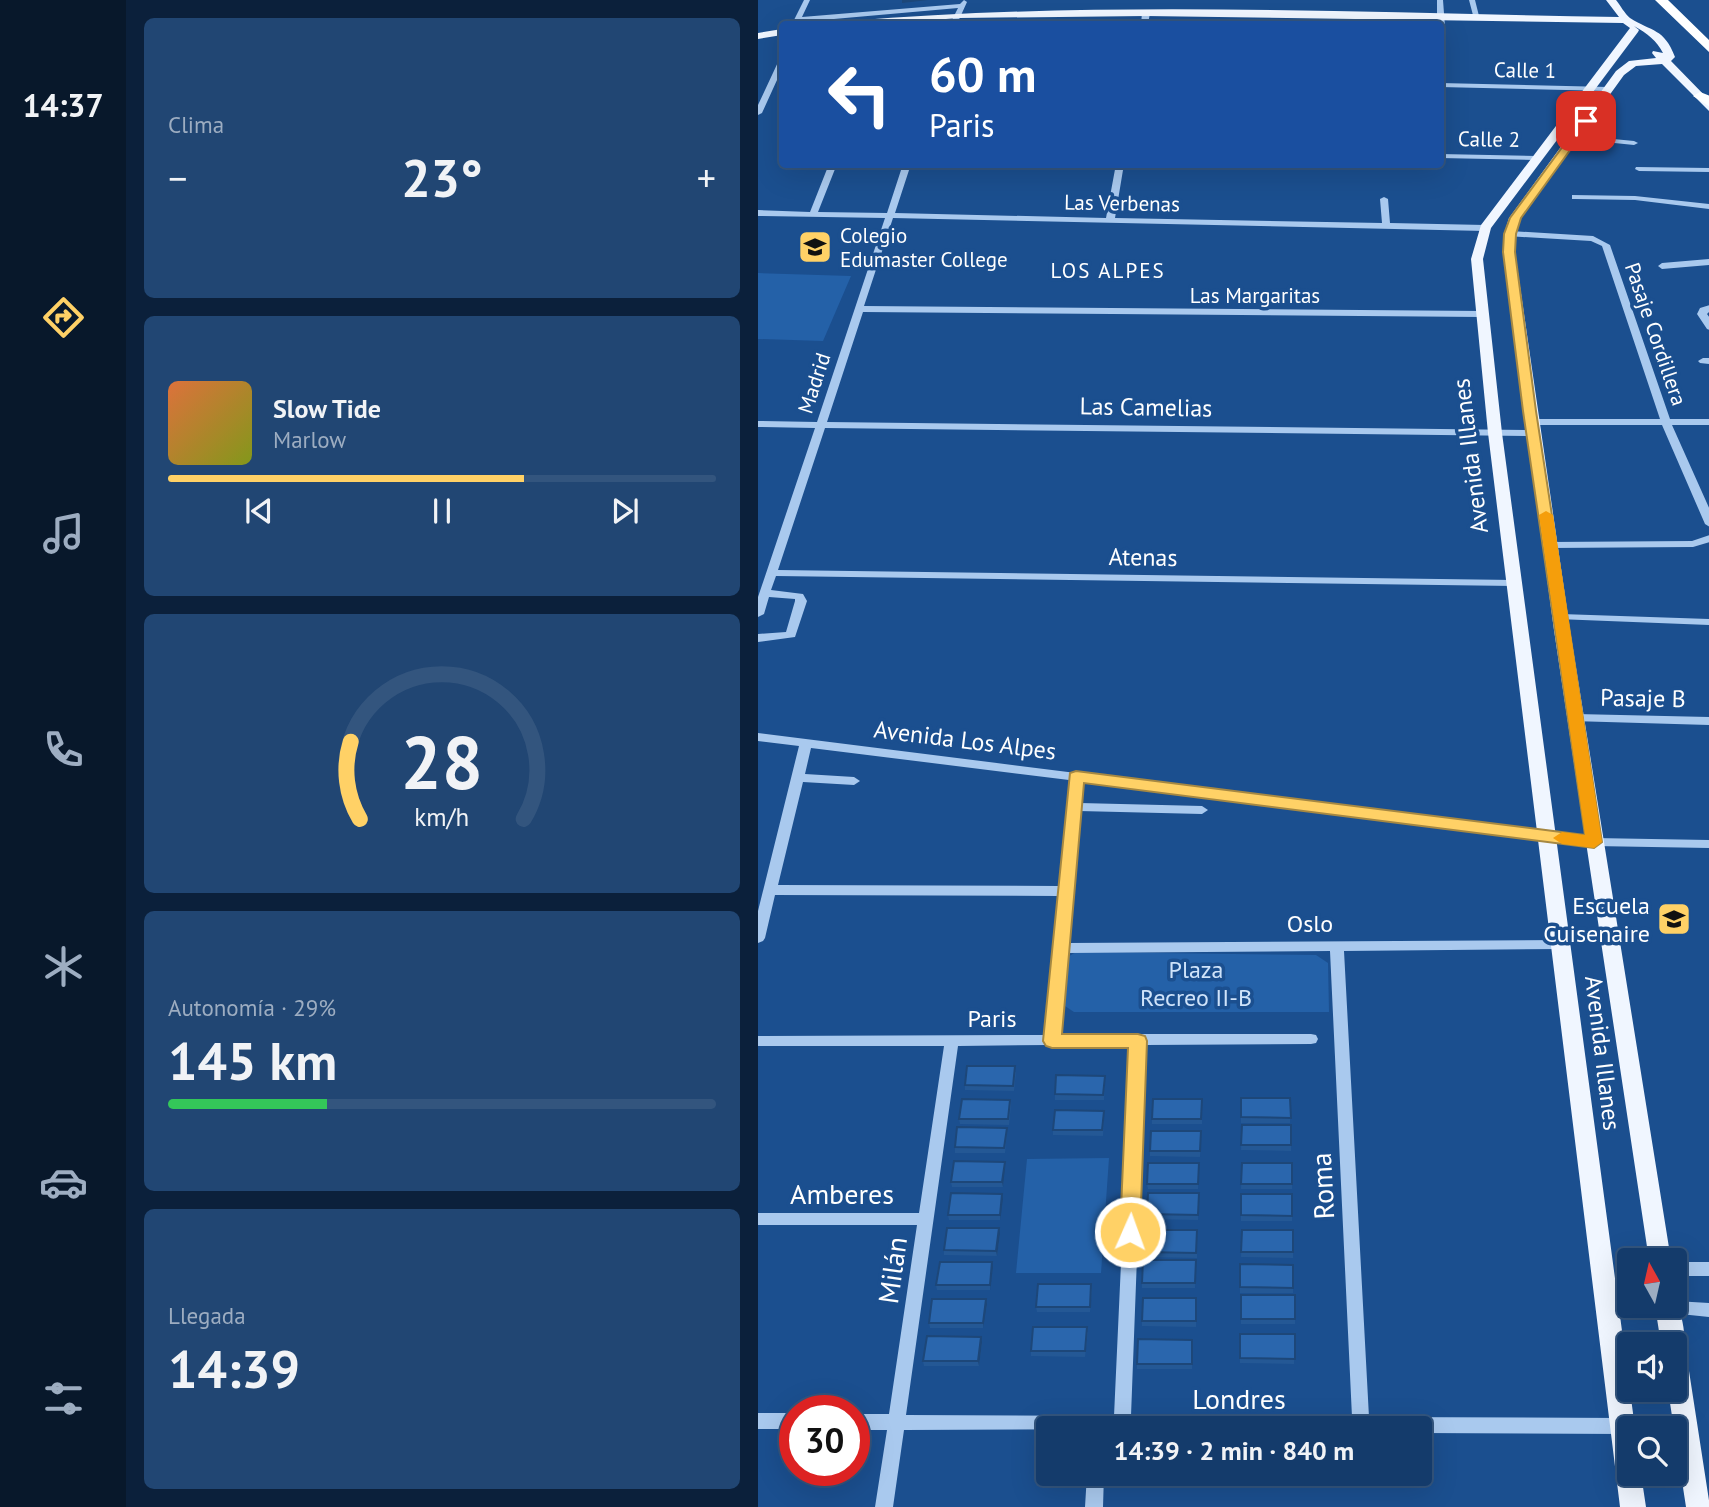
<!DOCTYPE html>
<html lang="es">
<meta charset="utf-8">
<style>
body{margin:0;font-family:"PT Sans",sans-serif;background:#214673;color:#f1f3f6;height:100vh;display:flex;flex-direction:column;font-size:26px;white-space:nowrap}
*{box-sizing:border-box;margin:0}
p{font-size:23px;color:#9dadc1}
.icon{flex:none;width:38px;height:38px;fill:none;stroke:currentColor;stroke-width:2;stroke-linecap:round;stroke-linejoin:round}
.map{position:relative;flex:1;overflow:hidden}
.side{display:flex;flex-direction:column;gap:18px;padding:18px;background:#0b203b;width:632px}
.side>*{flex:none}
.guide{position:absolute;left:21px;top:21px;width:665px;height:147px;border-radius:7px;box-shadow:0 7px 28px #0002,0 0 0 2px #33557e;background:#1a4fa0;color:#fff;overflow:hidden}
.needle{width:46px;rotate:352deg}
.tools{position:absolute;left:859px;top:1248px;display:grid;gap:14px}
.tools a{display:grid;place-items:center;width:70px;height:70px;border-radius:7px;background:#143b6b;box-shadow:0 7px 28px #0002,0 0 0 2px #33557e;font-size:35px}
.speed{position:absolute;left:21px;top:1395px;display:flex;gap:14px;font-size:35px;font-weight:700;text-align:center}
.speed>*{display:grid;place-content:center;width:91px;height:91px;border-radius:50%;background:#143b6b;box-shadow:0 7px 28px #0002,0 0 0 2px #33557e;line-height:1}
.speed .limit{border:10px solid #d22;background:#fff;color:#111}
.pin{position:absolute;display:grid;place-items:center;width:60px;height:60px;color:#fff;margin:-30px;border-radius:14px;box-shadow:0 4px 10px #0006}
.me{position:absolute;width:77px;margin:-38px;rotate:2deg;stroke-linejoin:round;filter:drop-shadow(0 0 5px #0008)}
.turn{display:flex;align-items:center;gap:24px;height:147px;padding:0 35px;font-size:32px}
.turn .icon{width:91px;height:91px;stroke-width:2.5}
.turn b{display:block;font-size:49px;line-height:60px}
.big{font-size:52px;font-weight:700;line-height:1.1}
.side .card{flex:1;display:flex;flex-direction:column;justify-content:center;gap:10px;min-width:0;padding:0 24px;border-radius:10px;background:#214673}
.side .dial{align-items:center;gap:0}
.dial svg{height:182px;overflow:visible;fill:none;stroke:#33557e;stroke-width:7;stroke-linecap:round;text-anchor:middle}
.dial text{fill:#f1f3f6;stroke:none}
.song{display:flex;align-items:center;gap:21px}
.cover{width:84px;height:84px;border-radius:10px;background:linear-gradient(135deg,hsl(20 70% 55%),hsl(70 70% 35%))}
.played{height:7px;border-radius:4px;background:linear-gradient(90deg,#ffd166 65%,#33557e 65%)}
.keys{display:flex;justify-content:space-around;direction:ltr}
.heat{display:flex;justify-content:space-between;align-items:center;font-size:38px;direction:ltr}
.charge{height:10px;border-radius:5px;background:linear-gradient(90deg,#34c759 29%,#33557e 0)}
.trip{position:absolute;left:278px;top:1416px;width:396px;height:70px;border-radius:7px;background:#143b6b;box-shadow:0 7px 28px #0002,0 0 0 2px #33557e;font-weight:700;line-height:70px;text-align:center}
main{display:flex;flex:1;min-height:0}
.tabs{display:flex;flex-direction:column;width:126px;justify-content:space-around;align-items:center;background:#08182b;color:#9dadc1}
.tabs .icon{width:49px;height:49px}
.tabs .on{color:#ffd166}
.tabs b{font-size:32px;color:#f1f3f6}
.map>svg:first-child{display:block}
.green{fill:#2461a8}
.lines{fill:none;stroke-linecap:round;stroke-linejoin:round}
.minor{fill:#a9c9ee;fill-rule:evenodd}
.major{fill:#f0f6ff;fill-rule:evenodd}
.highway{fill:#fff;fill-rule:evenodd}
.wall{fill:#245895}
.shaded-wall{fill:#1d4779}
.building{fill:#2a66ad;stroke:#1d4779;stroke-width:2}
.route{fill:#ffd166;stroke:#a68842;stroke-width:2}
.slow{fill:#f59e0b}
.labels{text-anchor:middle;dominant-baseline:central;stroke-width:7;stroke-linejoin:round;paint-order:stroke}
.far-street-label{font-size:21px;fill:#fff;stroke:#1b4f8f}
.far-poi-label{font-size:21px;fill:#fff;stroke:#1b4f8f;text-anchor:start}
.far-neighbourhood-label{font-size:21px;letter-spacing:2px;fill:#fff;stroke:#1b4f8f}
.street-label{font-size:24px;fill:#fff;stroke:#1b4f8f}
.poi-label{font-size:24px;fill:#fff;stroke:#1b4f8f;text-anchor:end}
.park-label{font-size:24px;fill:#cfe3fa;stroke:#1b4f8f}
.near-street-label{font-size:28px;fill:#fff;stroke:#1b4f8f}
</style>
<main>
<nav class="tabs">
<b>14:37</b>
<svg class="icon on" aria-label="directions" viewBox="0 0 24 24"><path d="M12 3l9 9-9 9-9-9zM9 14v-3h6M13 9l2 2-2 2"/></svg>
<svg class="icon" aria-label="music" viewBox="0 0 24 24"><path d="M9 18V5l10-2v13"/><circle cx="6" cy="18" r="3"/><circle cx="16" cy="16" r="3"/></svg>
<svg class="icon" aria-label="phone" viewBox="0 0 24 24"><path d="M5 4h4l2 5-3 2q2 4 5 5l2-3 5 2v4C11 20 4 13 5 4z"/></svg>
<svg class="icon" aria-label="climate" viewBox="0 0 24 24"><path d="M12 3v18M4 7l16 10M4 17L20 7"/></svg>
<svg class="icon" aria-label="car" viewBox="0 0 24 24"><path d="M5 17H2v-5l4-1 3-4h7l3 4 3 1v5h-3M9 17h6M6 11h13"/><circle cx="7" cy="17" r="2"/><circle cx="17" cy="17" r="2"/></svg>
<svg class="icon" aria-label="filters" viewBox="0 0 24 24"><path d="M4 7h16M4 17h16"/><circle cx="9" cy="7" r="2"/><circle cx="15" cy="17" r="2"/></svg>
</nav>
<section class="side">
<div class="card"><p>Clima</p>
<div class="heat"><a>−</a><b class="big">23°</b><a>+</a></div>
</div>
<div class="card">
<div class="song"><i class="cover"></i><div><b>Slow Tide</b><p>Marlow</p></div></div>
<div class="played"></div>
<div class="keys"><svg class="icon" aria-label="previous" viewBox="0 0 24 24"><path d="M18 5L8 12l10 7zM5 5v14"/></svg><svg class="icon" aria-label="pause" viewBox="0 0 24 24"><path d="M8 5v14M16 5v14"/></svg><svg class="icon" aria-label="next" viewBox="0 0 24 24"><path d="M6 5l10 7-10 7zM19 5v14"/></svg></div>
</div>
<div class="card dial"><svg viewBox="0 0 100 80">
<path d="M14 69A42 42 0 1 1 86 69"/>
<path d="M14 69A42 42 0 0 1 10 35" stroke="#ffd166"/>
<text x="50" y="56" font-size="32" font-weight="700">28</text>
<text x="50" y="72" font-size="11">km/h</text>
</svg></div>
<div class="card"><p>Autonomía · 29%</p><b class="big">145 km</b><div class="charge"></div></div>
<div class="card"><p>Llegada</p><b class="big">14:39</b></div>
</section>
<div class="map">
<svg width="952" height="1507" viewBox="0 0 952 1507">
<rect width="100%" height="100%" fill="#1b4f8f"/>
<path class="green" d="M 0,273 L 93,276 L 65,341 L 0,339 Z
M 318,952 L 558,955 L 570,963 L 571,1012 L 316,1012 L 304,1004 L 308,958 Z
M 351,1158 L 343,1273 L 258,1273 L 269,1159 Z"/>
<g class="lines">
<path class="minor" d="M 46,0 L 52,0 L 44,17 L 202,4 L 206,0 L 209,2 L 199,24 L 192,24 L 200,8 L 42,22 L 40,24 L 34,24 Z
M 679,0 L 685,0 L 687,27 L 683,29 L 682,24 L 679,24 Z
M 711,0 L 717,0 L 722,20 L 716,19 Z
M 388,11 L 392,13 L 390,24 L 383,24 L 384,13 Z
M 21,60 L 24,60 L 24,69 L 4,113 L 0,115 L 0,105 Z
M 682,83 L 850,87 L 854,89 L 850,91 L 682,87 Z
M 814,135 L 876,141 L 880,143 L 876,145 L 817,139 L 814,139 Z
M 682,154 L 778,156 L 782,158 L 778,160 L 682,158 Z
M 71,164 L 79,164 L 60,212 L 129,213 L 145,164 L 153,164 L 137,213 L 348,218 L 358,164 L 366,164 L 357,218 L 624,223 L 622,199 L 626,197 L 630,199 L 632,223 L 727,225 L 731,228 L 727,231 L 135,218 L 106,306 L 724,311 L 729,314 L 724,317 L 105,312 L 69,422 L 776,430 L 781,433 L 776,436 L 67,428 L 20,570 L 756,580 L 762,583 L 756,586 L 18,576 L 13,590 L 45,594 L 49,601 L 37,637 L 0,642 L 0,634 L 28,632 L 37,601 L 37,599 L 11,597 L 6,614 L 0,617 L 0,597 L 57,428 L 0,427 L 0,421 L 59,422 L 127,218 L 0,216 L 0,210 L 52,212 Z
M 878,167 L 952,168 L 952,172 L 881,171 L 877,169 Z
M 814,195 L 877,196 L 952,204 L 952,209 L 877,200 L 817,199 L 814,199 Z
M 752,231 L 835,236 L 852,245 L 912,419 L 952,419 L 952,425 L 914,425 L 952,510 L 952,527 L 947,524 L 904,425 L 775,425 L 770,422 L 775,419 L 902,419 L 844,246 L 833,241 L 749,236 L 749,232 Z
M 952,259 L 952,265 L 904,269 L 900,266 L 904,263 Z
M 952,305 L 952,311 L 949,314 L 952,318 L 952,330 L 949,329 L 939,314 L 942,308 Z
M 945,358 L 952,358 L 952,364 L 942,363 L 940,361 Z
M 952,535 L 952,542 L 935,547 L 792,548 L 787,545 L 792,542 L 934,541 Z
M 803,614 L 952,619 L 952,625 L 799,619 L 797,617 L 799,615 Z
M 818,714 L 952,717 L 952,725 L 814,721 L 812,718 L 814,715 Z
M 0,733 L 836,838 L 952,840 L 952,848 L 836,846 L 324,782 L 322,803 L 444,806 L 450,810 L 444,814 L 321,811 L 310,943 L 808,940 L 810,944 L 808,948 L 803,949 L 586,951 L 611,1417 L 865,1418 L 871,1421 L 874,1426 L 871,1431 L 865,1434 L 662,1433 L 662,1428 L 146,1430 L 135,1507 L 117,1507 L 129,1430 L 96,1430 L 96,1414 L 131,1414 L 159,1225 L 0,1225 L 0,1213 L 161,1213 L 186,1046 L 0,1046 L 0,1036 L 287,1035 L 301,896 L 17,895 L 7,938 L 5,941 L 0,943 L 0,911 L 41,746 L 0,741 ZM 53,748 L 311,780 L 301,886 L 20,885 L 45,782 L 96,785 L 102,781 L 96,777 L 47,774 ZM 572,951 L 594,1417 L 373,1416 L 387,1045 L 553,1044 L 558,1043 L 560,1039 L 558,1035 L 553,1034 L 302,1034 L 309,953 ZM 291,1045 L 373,1045 L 356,1416 L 148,1415 L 200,1046 Z
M 917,1262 L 952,1262 L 952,1276 L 917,1276 Z
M 917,1301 L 952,1303 L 952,1317 L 903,1312 L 902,1306 L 917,1306 Z
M 0,1413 L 37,1413 L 37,1429 L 0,1429 Z
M 329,1474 L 346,1474 L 345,1507 L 327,1507 Z"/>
<path class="major" d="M 848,0 L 858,0 C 862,5 867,14 872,18 C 894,32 906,28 917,57 L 913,61 L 952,101 L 952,112 L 904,64 L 878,66 L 866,75 L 763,218 L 758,234 L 757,252 L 812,630 L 913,1260 L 891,1260 L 796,630 L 745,252 L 746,234 L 751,218 L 858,71 L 871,61 L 898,58 L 894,53 L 895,51 L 905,53 C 899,41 889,33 876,26 L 881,30 L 880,32 L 733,228 L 725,259 L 744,433 L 877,1428 L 872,1428 L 872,1474 L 883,1474 L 888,1507 L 862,1507 L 730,433 L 713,259 L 723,225 L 872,28 L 865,23 L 388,16 L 201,18 L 122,24 L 86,24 L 91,21 C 347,0 604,13 861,17 Z
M 24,29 L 24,35 L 0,39 L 0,33 Z
M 917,1299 C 923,1311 930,1338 924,1350 L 929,1358 L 952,1507 L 928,1507 L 910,1390 L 917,1390 L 917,1344 L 903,1344 L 897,1306 L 917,1306 Z"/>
<path class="highway" d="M 897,0 L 910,0 L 952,41 L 952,53 Z
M 942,92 L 952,96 L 952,107 L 935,96 Z"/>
</g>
<path class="wall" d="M 258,1072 L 256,1091 L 207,1090 L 207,1085 Z
M 347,1076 L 346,1100 L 297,1100 L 297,1094 Z
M 483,1098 L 532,1098 L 532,1123 L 483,1123 Z
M 444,1099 L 444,1124 L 394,1124 L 394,1119 Z
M 252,1100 L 253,1105 L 251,1125 L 202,1124 L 201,1119 Z
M 346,1111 L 345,1136 L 295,1135 L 295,1130 Z
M 484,1125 L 533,1125 L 533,1151 L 483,1150 Z
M 249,1128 L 249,1133 L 247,1153 L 197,1153 L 197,1147 Z
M 443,1131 L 442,1157 L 392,1156 L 392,1151 Z
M 247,1162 L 247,1167 L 245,1187 L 194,1187 L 193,1182 Z
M 441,1163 L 440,1189 L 390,1189 L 389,1184 Z
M 484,1163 L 534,1163 L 534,1189 L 483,1189 Z
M 441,1193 L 440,1220 L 389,1219 L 389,1214 Z
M 244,1194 L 245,1199 L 242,1220 L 191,1220 L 190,1215 Z
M 483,1194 L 534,1194 L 534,1221 L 483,1221 Z
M 439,1230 L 439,1258 L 386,1257 L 386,1252 Z
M 484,1230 L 535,1230 L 535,1258 L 483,1257 Z
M 242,1234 L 239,1256 L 186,1255 L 186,1250 Z
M 438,1260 L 437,1288 L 384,1288 L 384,1283 Z
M 482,1264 L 535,1265 L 535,1293 L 482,1293 Z
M 235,1267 L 232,1290 L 179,1290 L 178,1285 Z
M 334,1289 L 332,1312 L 279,1312 L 278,1307 Z
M 483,1295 L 537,1295 L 537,1324 L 483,1324 Z
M 438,1298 L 438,1327 L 384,1326 L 384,1321 Z
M 228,1299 L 229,1304 L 225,1328 L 172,1328 L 171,1323 Z
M 330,1332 L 327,1357 L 273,1356 L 273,1351 Z
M 482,1334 L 537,1334 L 536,1364 L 482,1363 Z
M 434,1340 L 434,1369 L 379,1369 L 379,1364 Z
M 224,1342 L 221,1366 L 166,1366 L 165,1361 Z"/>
<path class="shaded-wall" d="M 144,0 L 170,0 L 144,3 Z
M 247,1162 L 247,1167 L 245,1187 L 244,1182 Z
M 244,1194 L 245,1199 L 242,1220 L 242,1215 Z
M 241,1228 L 242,1234 L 239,1256 L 238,1251 Z
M 234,1262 L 235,1267 L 232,1290 L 232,1285 Z
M 228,1299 L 229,1304 L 225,1328 L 225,1323 Z
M 223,1337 L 224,1342 L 221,1366 L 220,1361 Z"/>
<path class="building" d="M 209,1066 L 257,1066 L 255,1086 L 207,1085 Z
M 298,1075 L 347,1076 L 345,1095 L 297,1094 Z
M 483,1098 L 532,1098 L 533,1118 L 483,1117 Z
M 204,1099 L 252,1100 L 250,1119 L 201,1119 Z
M 395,1099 L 444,1099 L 443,1119 L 394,1119 Z
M 297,1110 L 346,1111 L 344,1130 L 295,1130 Z
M 484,1125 L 533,1125 L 533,1145 L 483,1145 Z
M 199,1127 L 249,1128 L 246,1148 L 197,1147 Z
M 393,1131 L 443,1131 L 442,1151 L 392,1151 Z
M 196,1161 L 247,1162 L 244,1182 L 193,1182 Z
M 390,1163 L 441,1163 L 440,1184 L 389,1184 Z
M 484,1163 L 534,1163 L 534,1184 L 483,1184 Z
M 193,1193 L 244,1194 L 242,1215 L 190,1215 Z
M 390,1193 L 441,1193 L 440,1215 L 389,1214 Z
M 483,1194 L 534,1194 L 534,1216 L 483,1215 Z
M 189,1228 L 241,1228 L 238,1251 L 186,1250 Z
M 387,1230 L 439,1230 L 438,1253 L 386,1252 Z
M 484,1230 L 535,1230 L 535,1252 L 483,1252 Z
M 385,1260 L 438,1260 L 437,1283 L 384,1283 Z
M 182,1262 L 234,1262 L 232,1285 L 178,1285 Z
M 482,1264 L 535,1265 L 535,1288 L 482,1287 Z
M 280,1284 L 333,1284 L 332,1307 L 278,1307 Z
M 483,1295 L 537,1295 L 537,1319 L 483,1319 Z
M 385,1298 L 438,1298 L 438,1321 L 384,1321 Z
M 174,1299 L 228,1299 L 225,1323 L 171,1323 Z
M 275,1327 L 329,1327 L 327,1351 L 273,1351 Z
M 482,1334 L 537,1334 L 537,1359 L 482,1358 Z
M 169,1336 L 223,1337 L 220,1361 L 165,1361 Z
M 380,1339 L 434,1340 L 434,1364 L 379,1364 Z"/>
<path class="route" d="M 825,119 L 833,121 L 763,218 L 758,234 L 757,252 L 778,411 L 844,842 L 836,848 L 326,783 L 304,1034 L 380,1034 L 387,1036 L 389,1041 L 382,1232 L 379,1238 L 372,1241 L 365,1238 L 362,1232 L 370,1048 L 294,1048 L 288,1046 L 285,1041 L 312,773 L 318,771 L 827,835 L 765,411 L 745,252 L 746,234 L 752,218 Z"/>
<path class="slow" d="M 788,511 L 795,515 L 844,842 L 836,848 L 804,844 L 795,838 L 804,832 L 827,835 L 781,515 Z"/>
<defs>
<symbol id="school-square" viewBox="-11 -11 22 22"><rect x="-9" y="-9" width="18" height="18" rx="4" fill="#ffd166" stroke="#1b4f8f"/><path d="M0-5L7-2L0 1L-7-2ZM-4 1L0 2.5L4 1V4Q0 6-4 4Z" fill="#111"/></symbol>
</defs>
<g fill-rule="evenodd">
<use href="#school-square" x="38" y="228" width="38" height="38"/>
<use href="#school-square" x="897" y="900" width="38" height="38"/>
</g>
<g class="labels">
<g class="far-street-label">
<text transform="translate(767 70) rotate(1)">Calle 1</text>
<text transform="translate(731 139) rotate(1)">Calle 2</text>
<text transform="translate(364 203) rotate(1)">Las Verbenas</text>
<text x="497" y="295">Las Margaritas</text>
<text transform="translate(898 334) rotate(71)">Pasaje Cordillera</text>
<text transform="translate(56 383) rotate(-72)">Madrid</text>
</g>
<g class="far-poi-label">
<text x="82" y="235">Colegio<tspan x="82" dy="24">Edumaster College</tspan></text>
</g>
<g class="far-neighbourhood-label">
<text x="350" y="270">LOS ALPES</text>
</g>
<g class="street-label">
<text transform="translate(388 407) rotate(1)">Las Camelias</text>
<text transform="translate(712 456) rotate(-97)">Avenida Illanes</text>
<text transform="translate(385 557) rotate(1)">Atenas</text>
<text transform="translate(885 698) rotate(1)">Pasaje B</text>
<text transform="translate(207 740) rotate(7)">Avenida Los Alpes</text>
<text x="552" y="923">Oslo</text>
<text x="234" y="1018">Paris</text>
<text transform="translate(845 1053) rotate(83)">Avenida Illanes</text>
</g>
<g class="poi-label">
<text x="892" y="905">Escuela<tspan x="892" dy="28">Cuisenaire</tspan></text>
</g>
<g class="park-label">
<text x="438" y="969">Plaza<tspan x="438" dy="28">Recreo II-B</tspan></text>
</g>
<g class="near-street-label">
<text transform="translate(564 1186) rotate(-93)">Roma</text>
<text x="84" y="1193">Amberes</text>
<text transform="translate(134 1270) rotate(-82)">Milán</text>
<text x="481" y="1398">Londres</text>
</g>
</g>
</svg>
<div class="tools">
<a><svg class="needle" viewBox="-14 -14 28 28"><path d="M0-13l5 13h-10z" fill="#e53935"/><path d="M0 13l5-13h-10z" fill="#9dadc1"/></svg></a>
<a><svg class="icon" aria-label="sound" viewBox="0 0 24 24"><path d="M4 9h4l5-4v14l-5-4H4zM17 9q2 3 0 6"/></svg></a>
<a><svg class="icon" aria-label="search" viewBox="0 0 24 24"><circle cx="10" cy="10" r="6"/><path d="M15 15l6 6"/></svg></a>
</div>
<div class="speed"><div class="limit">30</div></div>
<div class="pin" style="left:828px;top:121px;background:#d93025"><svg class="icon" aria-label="arrive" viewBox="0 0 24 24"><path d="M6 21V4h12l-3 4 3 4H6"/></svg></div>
<svg class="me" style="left:372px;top:1232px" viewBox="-20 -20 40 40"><circle r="17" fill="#ffd166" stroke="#fff" stroke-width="3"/><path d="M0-11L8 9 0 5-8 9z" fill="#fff"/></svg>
<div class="trip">14:39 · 2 min · 840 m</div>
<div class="guide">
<div class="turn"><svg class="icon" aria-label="left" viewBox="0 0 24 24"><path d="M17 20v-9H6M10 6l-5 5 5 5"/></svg><div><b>60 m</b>Paris</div></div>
</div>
</div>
</main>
